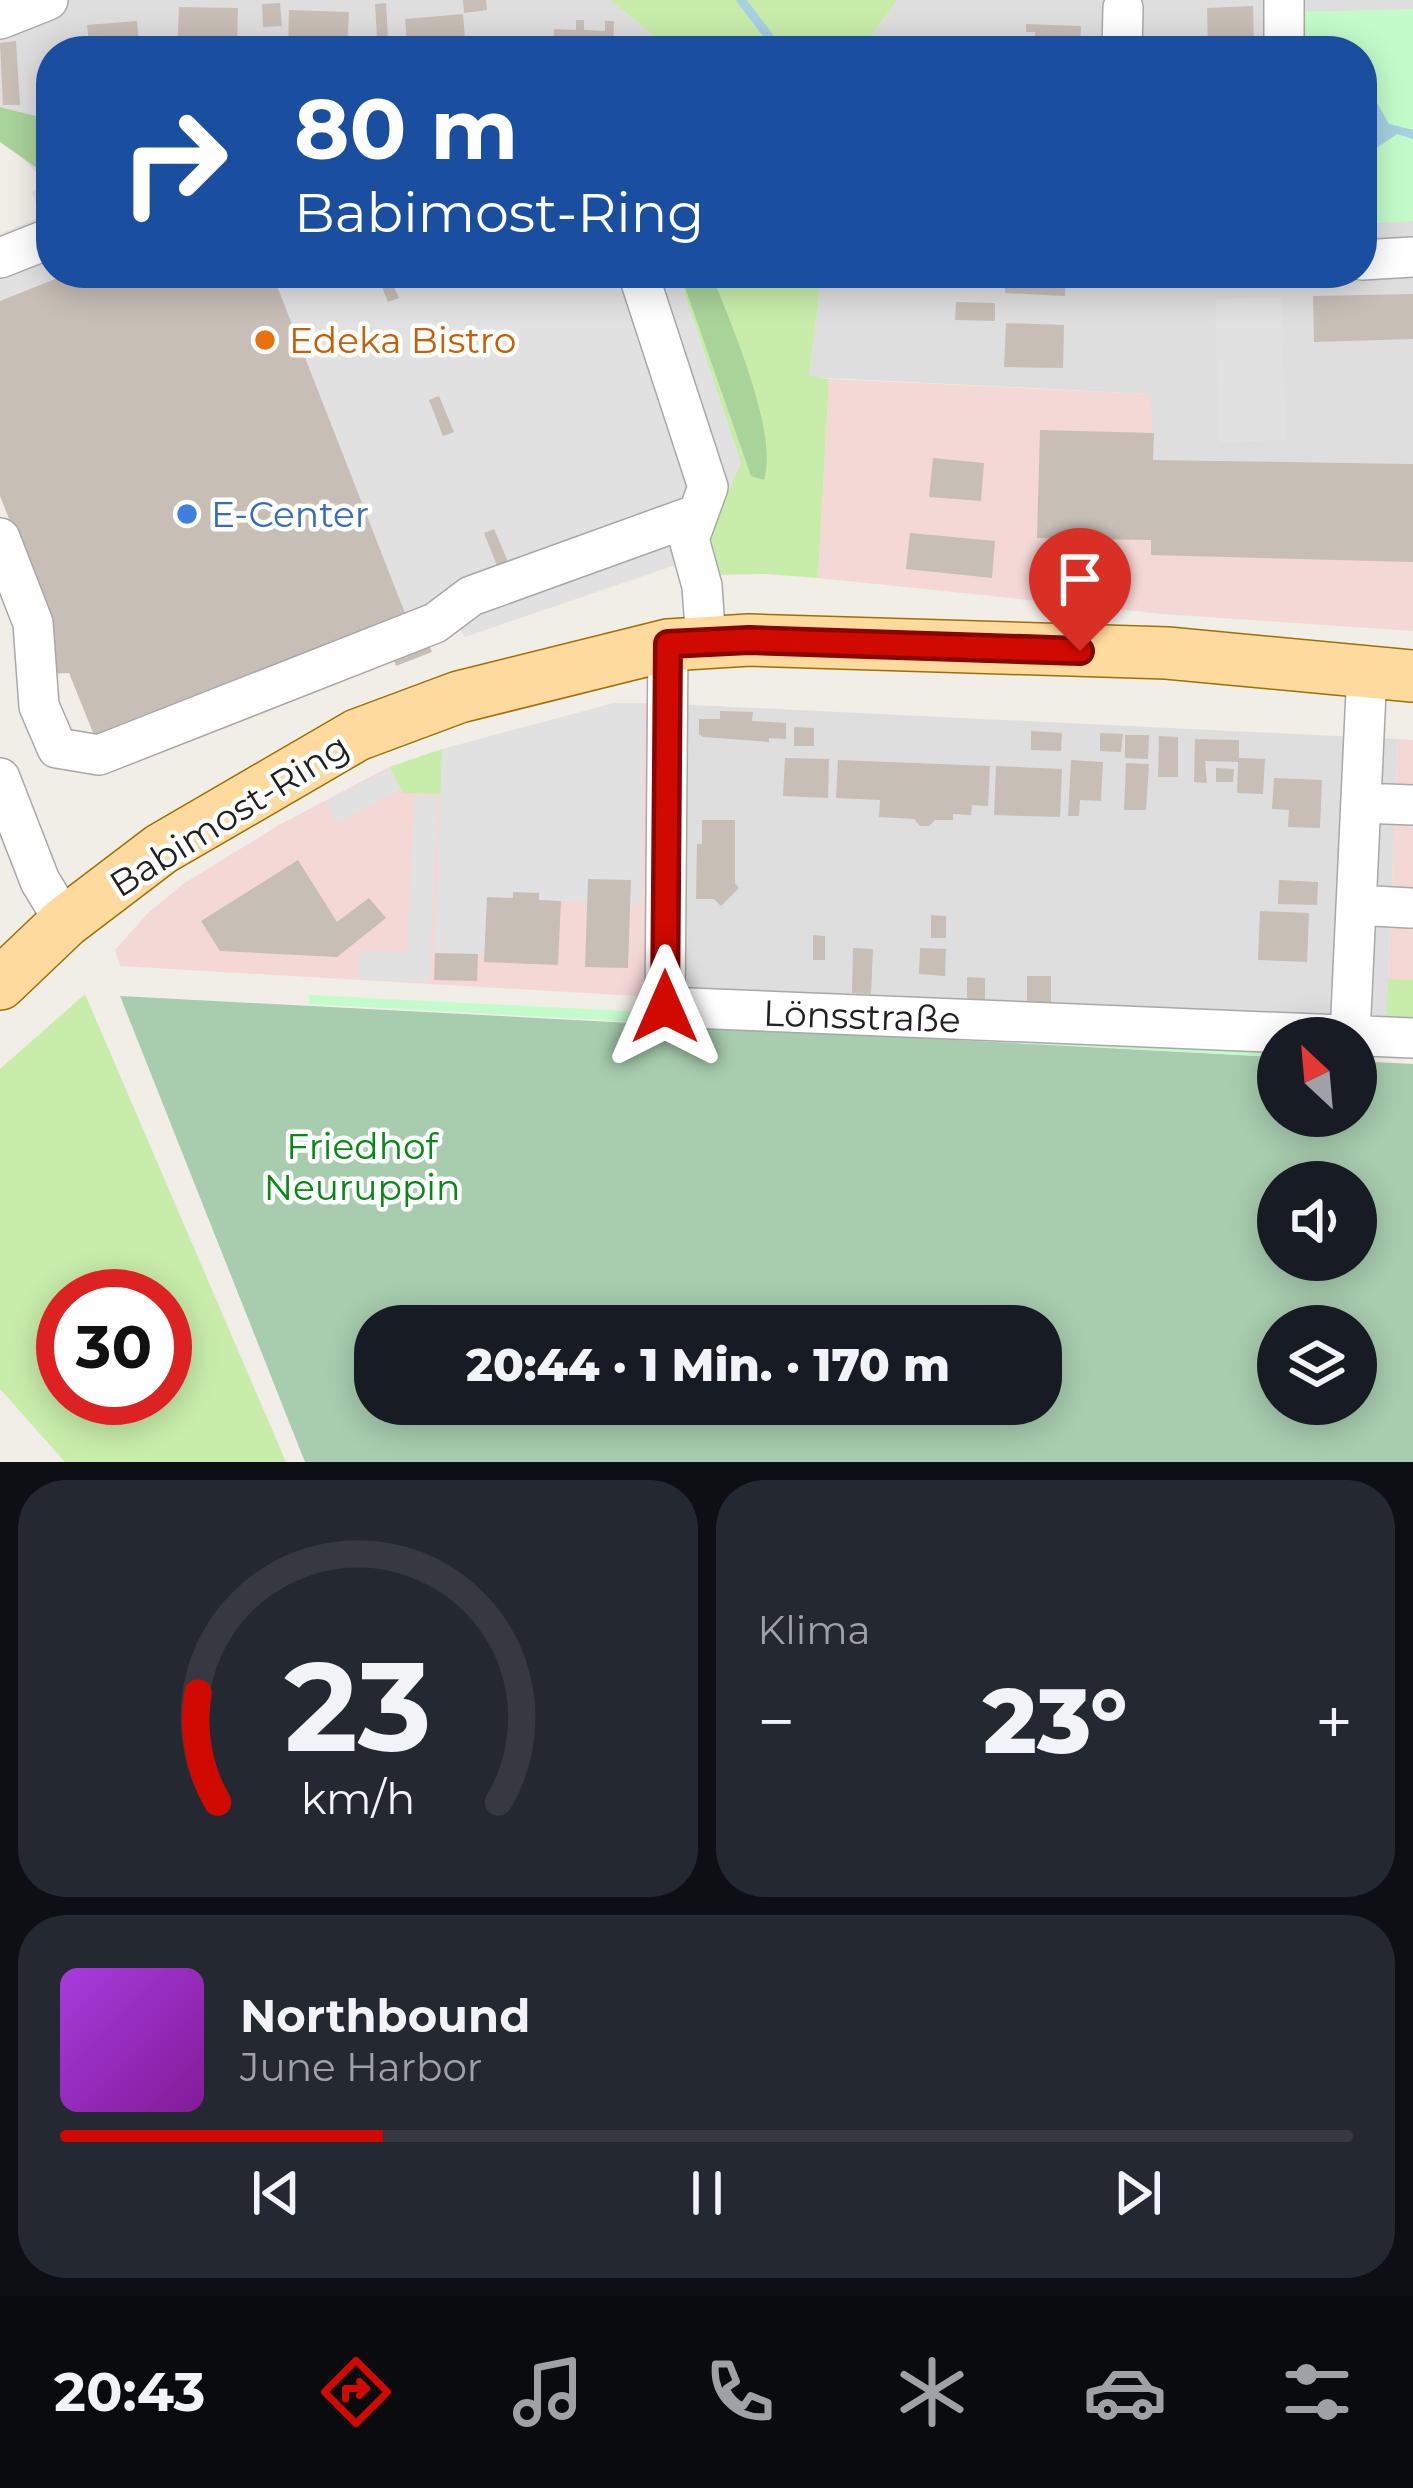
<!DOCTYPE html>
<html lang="de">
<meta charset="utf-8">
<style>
body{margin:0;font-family:Montserrat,sans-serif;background:#242831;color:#f1f3f6;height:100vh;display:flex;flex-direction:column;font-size:45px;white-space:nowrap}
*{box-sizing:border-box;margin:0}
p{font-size:39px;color:#9ea1a6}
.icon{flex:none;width:66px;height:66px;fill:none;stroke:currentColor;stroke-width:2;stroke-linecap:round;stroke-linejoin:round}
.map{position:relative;height:1462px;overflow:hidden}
.sheet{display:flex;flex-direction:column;gap:18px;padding:18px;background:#0d0f14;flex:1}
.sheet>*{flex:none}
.hud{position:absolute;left:36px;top:36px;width:1341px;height:252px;border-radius:48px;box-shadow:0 6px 30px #0003;background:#1a4fa0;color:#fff;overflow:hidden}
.needle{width:78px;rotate:334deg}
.fabs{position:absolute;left:1257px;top:1017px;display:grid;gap:24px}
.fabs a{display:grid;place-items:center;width:120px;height:120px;border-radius:50%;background:#171b24;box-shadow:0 6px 30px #0003;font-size:60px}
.speed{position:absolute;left:36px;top:1269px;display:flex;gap:24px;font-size:60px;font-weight:700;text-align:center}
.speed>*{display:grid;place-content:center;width:156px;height:156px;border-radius:50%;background:#171b24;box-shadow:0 6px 30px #0003;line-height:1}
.speed .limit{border:18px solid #d22;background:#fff;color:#111}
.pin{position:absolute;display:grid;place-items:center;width:102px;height:102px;color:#fff;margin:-123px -51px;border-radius:50% 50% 50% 0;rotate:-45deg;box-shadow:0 0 12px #0007}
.pin .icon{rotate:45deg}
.me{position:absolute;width:132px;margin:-66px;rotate:0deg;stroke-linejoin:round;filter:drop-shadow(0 0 9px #0008)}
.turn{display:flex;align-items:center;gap:42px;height:252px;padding:0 60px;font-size:54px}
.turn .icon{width:156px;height:156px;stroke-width:2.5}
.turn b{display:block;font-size:84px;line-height:102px}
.big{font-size:90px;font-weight:800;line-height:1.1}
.sheet .tile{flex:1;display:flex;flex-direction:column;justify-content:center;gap:18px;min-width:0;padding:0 42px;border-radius:48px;background:#242831}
.sheet .dial{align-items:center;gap:0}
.dial svg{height:312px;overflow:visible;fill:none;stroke:#363941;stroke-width:7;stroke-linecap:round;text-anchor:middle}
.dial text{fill:#f1f3f6;stroke:none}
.song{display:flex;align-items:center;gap:36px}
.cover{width:144px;height:144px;border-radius:18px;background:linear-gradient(135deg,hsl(280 70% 55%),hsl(290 70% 35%))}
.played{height:12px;border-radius:6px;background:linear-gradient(90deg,#d10a00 25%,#363941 25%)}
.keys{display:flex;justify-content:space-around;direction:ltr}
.heat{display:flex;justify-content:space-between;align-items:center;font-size:66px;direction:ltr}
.sheet .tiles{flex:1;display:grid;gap:18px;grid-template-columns:1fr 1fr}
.tile:last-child{grid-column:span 2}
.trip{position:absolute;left:354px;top:1305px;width:708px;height:120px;border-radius:48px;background:#171b24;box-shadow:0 6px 30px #0003;font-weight:800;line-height:120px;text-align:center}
.tab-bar{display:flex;height:192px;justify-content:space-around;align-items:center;background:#090b0e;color:#9ea1a6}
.tab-bar .icon{width:84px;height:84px}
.tab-bar .current{color:#d10a00}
.tab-bar b{font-size:54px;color:#f1f3f6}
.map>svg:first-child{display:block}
.residential{fill:#dfdede}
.commercial{fill:#f3d8d6}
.grass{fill:#c8edab;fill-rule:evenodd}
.forest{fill:#a8d399}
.cemetery{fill:#a7ccae;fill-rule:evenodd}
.park{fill:#c3fcca}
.parking{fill:#e1e1e1}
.water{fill:#a5d1e1}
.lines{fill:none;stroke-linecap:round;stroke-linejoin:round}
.stream{stroke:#a5d1e1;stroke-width:9}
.building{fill:#c7beb6}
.minor-casing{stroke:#a8a8a8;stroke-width:42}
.major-casing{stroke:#9d7000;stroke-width:54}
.minor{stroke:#fff;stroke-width:39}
.major{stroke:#ffda9e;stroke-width:51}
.route-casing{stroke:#880600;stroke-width:30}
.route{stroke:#d10a00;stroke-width:21}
.food-dot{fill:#e8710a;stroke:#fff;stroke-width:4.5}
.shop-dot{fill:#3f7fe0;stroke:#fff;stroke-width:4.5}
.labels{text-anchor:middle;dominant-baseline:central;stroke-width:9;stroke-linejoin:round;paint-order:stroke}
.food-label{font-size:36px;fill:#c56008;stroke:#fff;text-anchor:start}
.shop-label{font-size:36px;fill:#366cbe;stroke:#fff;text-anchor:start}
.street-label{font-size:36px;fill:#212121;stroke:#fff}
.park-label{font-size:36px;fill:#068717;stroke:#fff}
</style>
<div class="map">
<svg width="1413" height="1462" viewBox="0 0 1413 1462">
<rect width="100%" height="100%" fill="#f1eee7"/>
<path class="residential" d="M 0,0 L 610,0 L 672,51 L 51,51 L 51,184 L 47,185 L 0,132 Z
M 897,0 L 1413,0 L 1413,464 L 1153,460 L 1149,394 L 809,377 L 822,273 L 1362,273 L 1362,51 L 861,51 Z
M 651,703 L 1398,739 L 1386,1026 L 654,997 Z"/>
<path class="commercial" d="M 829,379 L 1150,394 L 1154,460 L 1413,464 L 1413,631 L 1163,614 L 818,578 Z
M 614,703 L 651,703 L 654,997 L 120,966 L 115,950 L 148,913 L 183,884 L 279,825 L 389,767 Z
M 1398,739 L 1413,740 L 1413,1027 L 1386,1026 Z"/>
<path class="grass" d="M 610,0 L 897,0 L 861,51 L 672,51 Z
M 678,273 L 822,273 L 809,376 L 829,379 L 818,578 L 765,574 L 713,575 L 702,556 L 740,463 Z
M 442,749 L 441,794 L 403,793 L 389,767 Z
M 1388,979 L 1413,980 L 1413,1027 L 1386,1026 Z
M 85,994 L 286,1462 L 65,1462 L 0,1389 L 0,1069 ZM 165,1296 L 165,1398 L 63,1398 L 63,1296 Z"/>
<path class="forest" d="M 0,107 L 51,120 L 51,178 L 0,142 Z
M 680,273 L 711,273 C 730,322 779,432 764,480 L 751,476 Z"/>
<path class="cemetery" d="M 120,996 L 1278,1057 L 1278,1116 L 1356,1116 L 1356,1061 L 1413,1064 L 1413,1462 L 305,1462 ZM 1278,1182 L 1356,1182 L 1356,1260 L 1278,1260 ZM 375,1326 L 1041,1326 L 1041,1404 L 375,1404 ZM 1278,1326 L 1356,1326 L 1356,1404 L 1278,1404 Z"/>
<path class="park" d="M 1413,9 L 1413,130 L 1389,124 L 1366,98 L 1362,98 L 1362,51 L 1296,51 L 1295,12 Z
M 1397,134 L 1413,139 L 1413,221 L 1362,224 L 1362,158 Z
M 309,995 L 1278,1044 L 1278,1057 L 309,1004 Z"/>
<path class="parking" d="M 51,184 L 51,273 L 70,273 L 0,301 L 0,234 L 41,217 L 32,192 Z
M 272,273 L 678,273 L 741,463 L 702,556 L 465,637 L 444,600 L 405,613 Z
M 1281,297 L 1286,440 L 1219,442 L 1215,299 Z
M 614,703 L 644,703 L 641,904 L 539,900 L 539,893 L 513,898 L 485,955 L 435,953 L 442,749 Z
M 390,769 L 401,789 L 336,823 L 326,802 Z
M 415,795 L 438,796 L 429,983 L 359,979 L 360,951 L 407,952 Z"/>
<path class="water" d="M 1362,98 L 1377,103 L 1389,124 L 1413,130 L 1413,139 L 1397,134 L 1362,158 Z"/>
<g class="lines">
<path class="stream" d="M 741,0 L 780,51"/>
</g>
<path class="building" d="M 463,0 L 486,0 L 487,10 L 464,13 Z
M 280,3 L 282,26 L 263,27 L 262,4 Z
M 386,3 L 388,37 L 377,37 L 375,4 Z
M 1253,6 L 1254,51 L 1208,51 L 1207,8 Z
M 179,7 L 238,8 L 237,51 L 177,51 Z
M 289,10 L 349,12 L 347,51 L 288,51 Z
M 463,14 L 466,51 L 408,51 L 405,19 Z
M 576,20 L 584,20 L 584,30 L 605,31 L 605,21 L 614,21 L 613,51 L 553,51 L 554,29 L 576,30 Z
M 137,21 L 140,51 L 90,51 L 87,25 Z
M 1026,24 L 1081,26 L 1080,51 L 1035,51 L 1035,32 L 1026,32 Z
M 16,41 L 20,105 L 3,105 L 0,43 Z
M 70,273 L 272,273 L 405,613 L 94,735 L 69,673 L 47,674 L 48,618 L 0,496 L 0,301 Z
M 376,273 L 388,273 L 399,298 L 388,302 Z
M 1006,273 L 1066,273 L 1065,296 L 1005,293 Z
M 1413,294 L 1413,339 L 1314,342 L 1313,296 Z
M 956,302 L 995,303 L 995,321 L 955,320 Z
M 1006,323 L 1064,325 L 1063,368 L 1004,367 Z
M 439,396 L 454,432 L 443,436 L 429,400 Z
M 1040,430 L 1154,433 L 1153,460 L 1413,464 L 1413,562 L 1151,555 L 1151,540 L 1037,538 Z
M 933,458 L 984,463 L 981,501 L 929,497 Z
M 494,529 L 509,564 L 498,568 L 484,533 Z
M 910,533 L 995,541 L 992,578 L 906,569 Z
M 427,641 L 432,652 L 396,666 L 392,656 Z
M 720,711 L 753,712 L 752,721 L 786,723 L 786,739 L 769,738 L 769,742 L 703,737 L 699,734 L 699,719 L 720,719 Z
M 794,727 L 814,728 L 814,746 L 794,746 Z
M 1031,731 L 1062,733 L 1061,751 L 1031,750 Z
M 1100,733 L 1123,734 L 1121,752 L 1100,751 Z
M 1125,735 L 1149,735 L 1148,759 L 1125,758 Z
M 1159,736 L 1178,737 L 1178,777 L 1158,777 Z
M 1195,739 L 1239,740 L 1239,758 L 1265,759 L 1263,794 L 1237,793 L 1238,762 L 1205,761 L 1207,783 L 1194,782 Z
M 785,758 L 829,759 L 828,798 L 783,796 Z
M 838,760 L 990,766 L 988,806 L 972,805 L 971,815 L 953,814 L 953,820 L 935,820 L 929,826 L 920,826 L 914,819 L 879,817 L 880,800 L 836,798 Z
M 1071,760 L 1103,762 L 1101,801 L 1080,800 L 1079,816 L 1068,816 Z
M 1126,763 L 1149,764 L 1146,810 L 1124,810 Z
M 996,766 L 1062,769 L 1060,817 L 994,815 Z
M 1216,768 L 1234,769 L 1233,782 L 1216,782 Z
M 1274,778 L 1322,780 L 1320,828 L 1288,827 L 1289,810 L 1272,809 Z
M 702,820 L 735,820 L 735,883 L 739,888 L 721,906 L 714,899 L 696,899 L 697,844 L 702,844 Z
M 298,860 L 337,922 L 369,898 L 386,918 L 337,957 L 220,951 L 201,921 Z
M 588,879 L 631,880 L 628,968 L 585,967 Z
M 1279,880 L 1318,882 L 1317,905 L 1278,904 Z
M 513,892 L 539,893 L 539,900 L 561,901 L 558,965 L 484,962 L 487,897 L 513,898 Z
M 1260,911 L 1309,913 L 1307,962 L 1258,960 Z
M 931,915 L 946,916 L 946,938 L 931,938 Z
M 813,935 L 825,936 L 825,960 L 813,960 Z
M 853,948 L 873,949 L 871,994 L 852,993 Z
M 920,948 L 946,949 L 945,976 L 919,974 Z
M 435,953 L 478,954 L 477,981 L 434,980 Z
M 1027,976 L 1051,976 L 1051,1005 L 1027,1005 Z
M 967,977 L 985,978 L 985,1000 L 967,1000 Z"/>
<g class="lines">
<defs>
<path id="minor" d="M 1284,0 L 1284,51
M 0,19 L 48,0
M 1122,51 L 1123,8
M 0,258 L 51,238
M 1362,260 L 1413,257
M 638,273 L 708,487 L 689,539 L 702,586 L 706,643
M 0,538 L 33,623 L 39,706 L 57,748 L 99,755 L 435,623 L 471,596 L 698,514
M 668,645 L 665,1007 L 1413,1038
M 0,778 L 40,881 L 65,922
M 1361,803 L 1413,805
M 1356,905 L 1410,908
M 1350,1036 L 1367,670"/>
<path id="major" d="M 0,984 L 65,922 L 161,849 L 357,735 L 459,697 L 668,645 L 749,640 L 1167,653 L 1413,676"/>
</defs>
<use href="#minor" class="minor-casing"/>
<use href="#major" class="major-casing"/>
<use href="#minor" class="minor"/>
<use href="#major" class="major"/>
</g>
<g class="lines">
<defs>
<path id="route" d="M 665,1007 L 668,644 L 749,640 L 1080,651"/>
</defs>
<use href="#route" class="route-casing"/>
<use href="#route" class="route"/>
</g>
<circle class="food-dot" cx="265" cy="340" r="12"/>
<circle class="shop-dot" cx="187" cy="514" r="12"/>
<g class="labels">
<g class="food-label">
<text x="289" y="340">Edeka Bistro</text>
</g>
<g class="shop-label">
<text x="211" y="514">E-Center</text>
</g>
<g class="street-label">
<text transform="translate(229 815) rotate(-32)">Babimost-Ring</text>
<text transform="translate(862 1016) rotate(2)">Lönsstraße</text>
</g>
<g class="park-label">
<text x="362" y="1146">Friedhof<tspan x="362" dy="41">Neuruppin</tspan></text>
</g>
</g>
</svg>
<div class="fabs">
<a><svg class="needle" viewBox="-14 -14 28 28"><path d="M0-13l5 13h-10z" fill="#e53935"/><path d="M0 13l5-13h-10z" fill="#9ea1a6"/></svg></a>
<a><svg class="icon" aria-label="sound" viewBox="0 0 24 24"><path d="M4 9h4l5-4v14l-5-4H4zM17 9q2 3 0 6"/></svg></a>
<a><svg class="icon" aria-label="layers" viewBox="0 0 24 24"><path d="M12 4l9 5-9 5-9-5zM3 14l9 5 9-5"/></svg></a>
</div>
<div class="speed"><div class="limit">30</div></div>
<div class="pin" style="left:1080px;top:651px;background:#d93025"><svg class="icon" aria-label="arrive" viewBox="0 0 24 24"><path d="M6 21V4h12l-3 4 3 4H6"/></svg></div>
<svg class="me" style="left:665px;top:1007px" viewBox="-20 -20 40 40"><path d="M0-17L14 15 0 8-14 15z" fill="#d10a00" stroke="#fff" stroke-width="4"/></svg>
<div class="trip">20:44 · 1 Min. · 170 m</div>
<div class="hud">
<div class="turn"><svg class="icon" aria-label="right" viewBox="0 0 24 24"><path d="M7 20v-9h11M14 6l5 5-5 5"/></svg><div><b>80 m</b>Babimost-Ring</div></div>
</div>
</div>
<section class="sheet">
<div class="tiles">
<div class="tile dial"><svg viewBox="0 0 100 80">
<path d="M14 69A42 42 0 1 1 86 69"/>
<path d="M14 69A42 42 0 0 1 9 41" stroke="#d10a00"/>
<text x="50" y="56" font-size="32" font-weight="700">23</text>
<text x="50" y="72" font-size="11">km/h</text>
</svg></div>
<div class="tile"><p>Klima</p>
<div class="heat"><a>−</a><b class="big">23°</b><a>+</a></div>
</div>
<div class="tile">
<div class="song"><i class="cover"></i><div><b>Northbound</b><p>June Harbor</p></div></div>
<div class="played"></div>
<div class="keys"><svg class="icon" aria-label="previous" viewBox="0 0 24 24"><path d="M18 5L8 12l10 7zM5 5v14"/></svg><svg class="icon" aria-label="pause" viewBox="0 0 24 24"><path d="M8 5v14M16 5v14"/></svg><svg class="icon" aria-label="next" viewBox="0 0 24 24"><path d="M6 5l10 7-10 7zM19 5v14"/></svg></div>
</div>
</div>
</section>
<nav class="tab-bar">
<b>20:43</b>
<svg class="icon current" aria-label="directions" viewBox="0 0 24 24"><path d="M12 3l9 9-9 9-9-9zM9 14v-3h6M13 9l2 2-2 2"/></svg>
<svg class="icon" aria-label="music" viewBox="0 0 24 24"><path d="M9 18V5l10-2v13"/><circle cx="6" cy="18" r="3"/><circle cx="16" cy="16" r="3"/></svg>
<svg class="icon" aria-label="phone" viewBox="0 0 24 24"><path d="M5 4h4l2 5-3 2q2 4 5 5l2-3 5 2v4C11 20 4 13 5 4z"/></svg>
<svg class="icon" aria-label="climate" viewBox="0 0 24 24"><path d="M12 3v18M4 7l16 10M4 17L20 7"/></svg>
<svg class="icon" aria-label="car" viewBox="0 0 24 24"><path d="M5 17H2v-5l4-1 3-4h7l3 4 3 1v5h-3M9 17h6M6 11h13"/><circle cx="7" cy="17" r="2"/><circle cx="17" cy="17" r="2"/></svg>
<svg class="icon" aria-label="filters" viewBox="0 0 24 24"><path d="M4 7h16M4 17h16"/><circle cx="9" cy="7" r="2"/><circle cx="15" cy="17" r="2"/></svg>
</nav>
